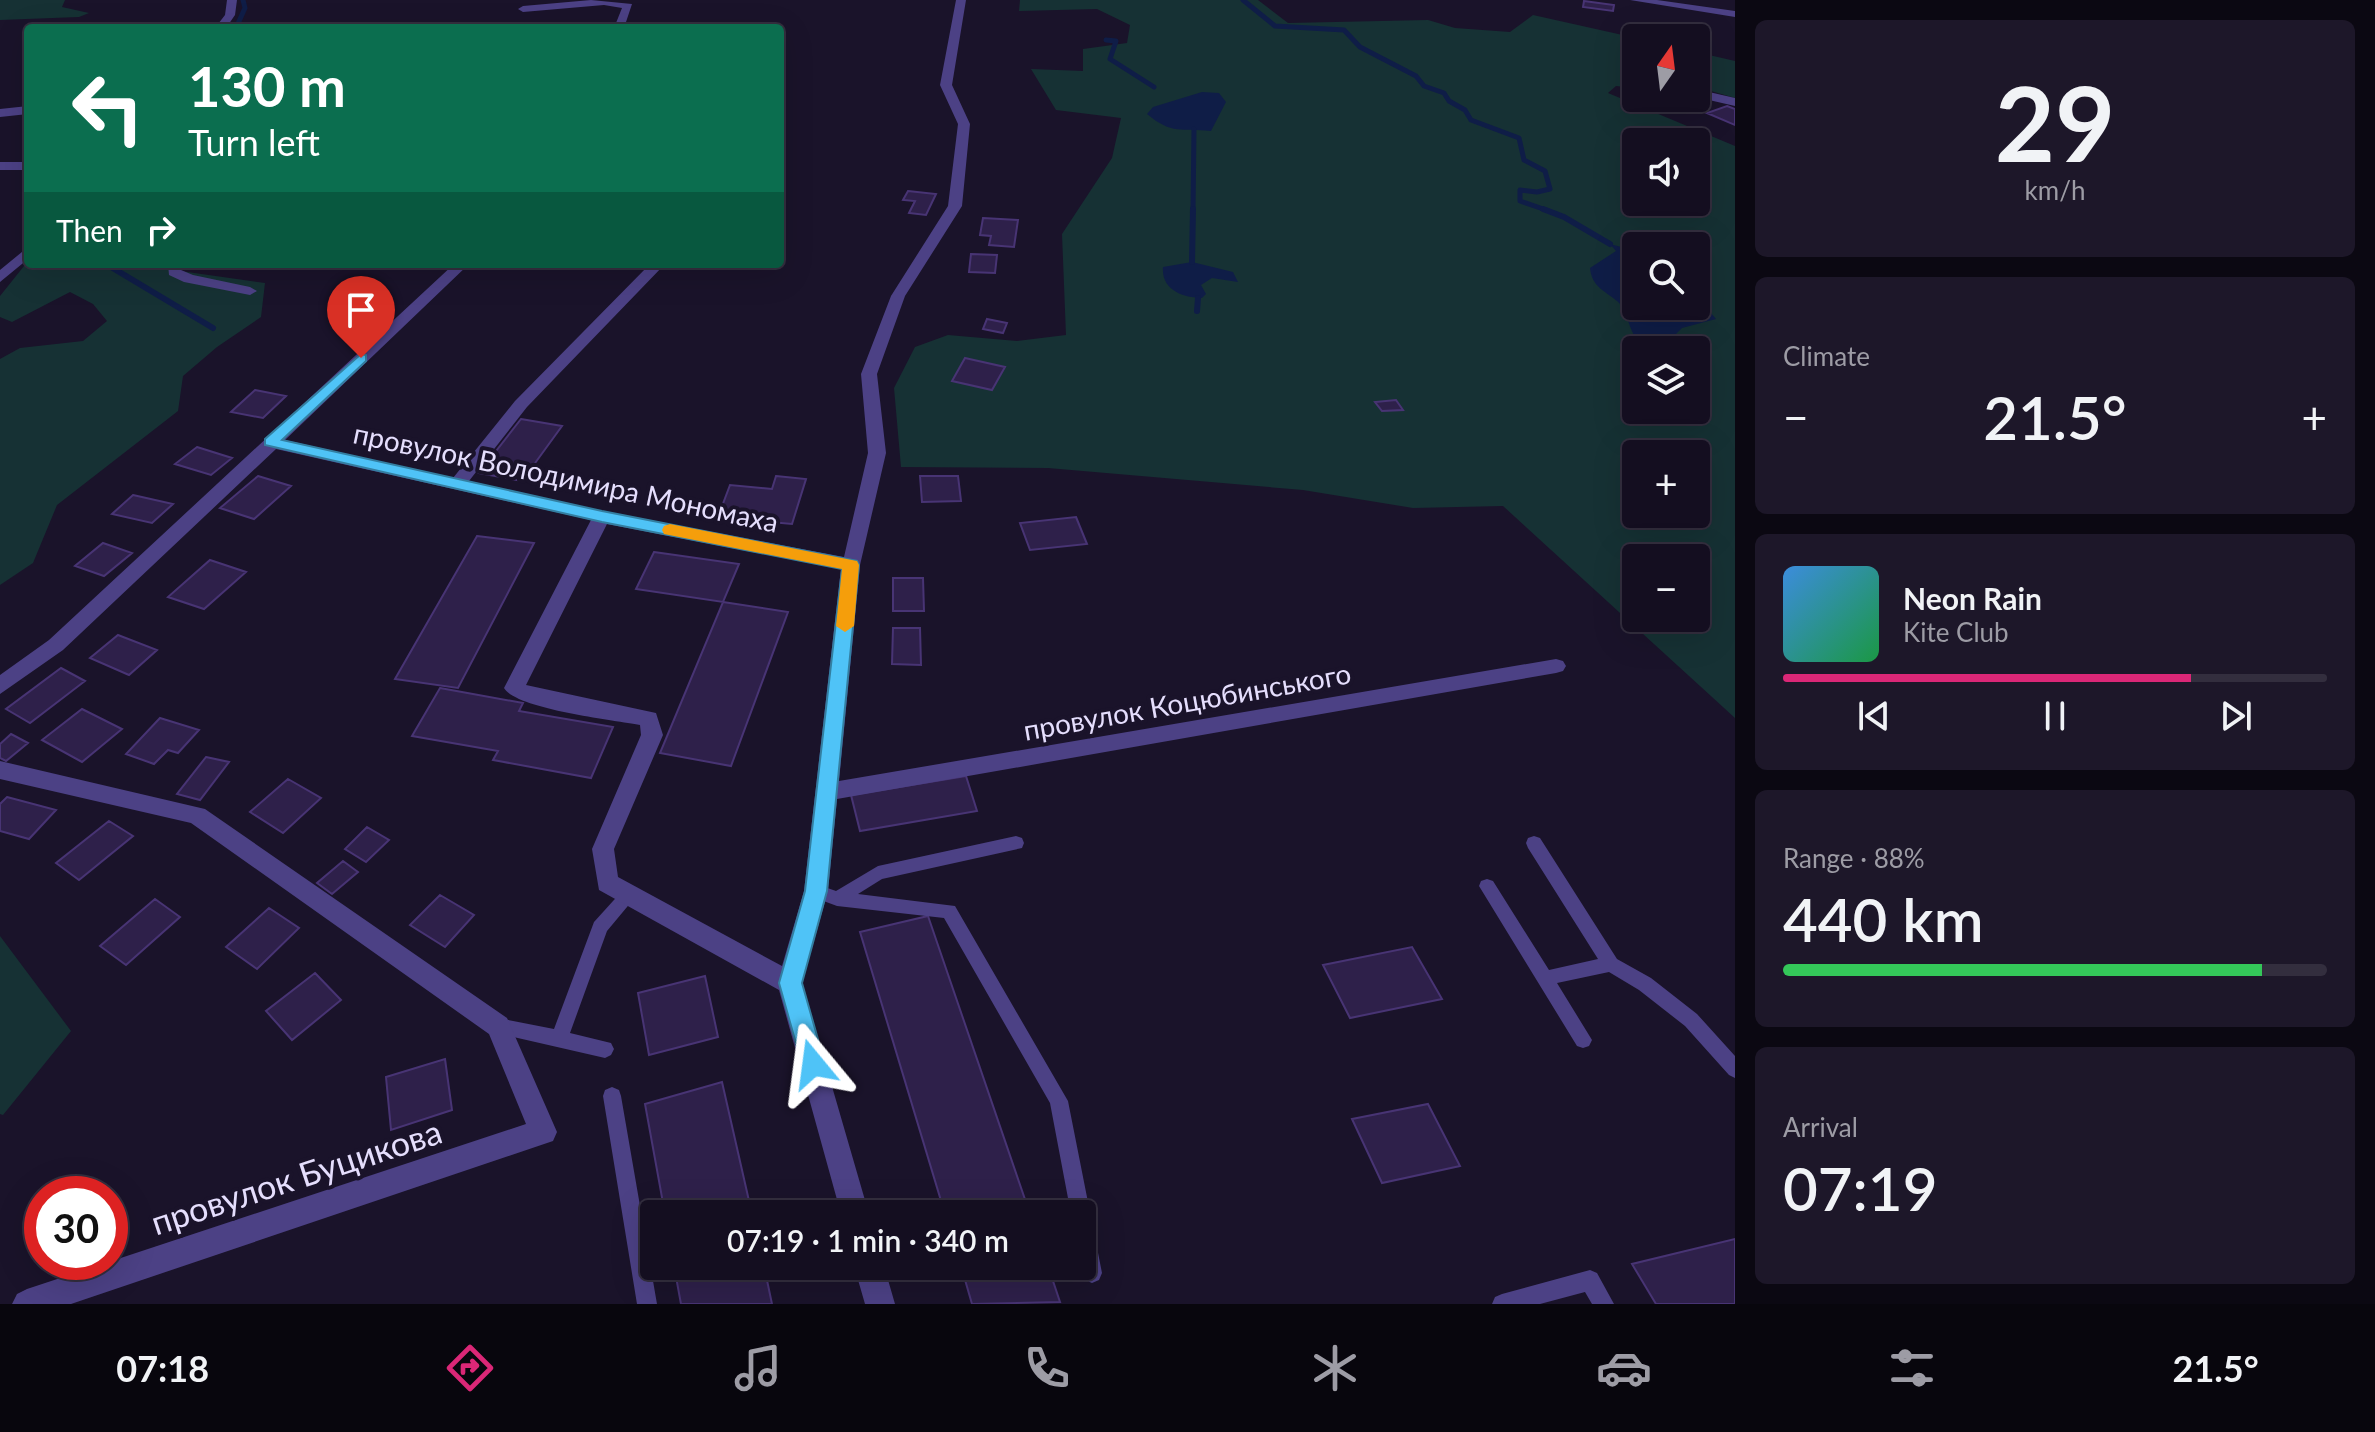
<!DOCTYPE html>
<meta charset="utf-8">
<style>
body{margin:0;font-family:Lato,sans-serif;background:#1d1729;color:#f1f3f6;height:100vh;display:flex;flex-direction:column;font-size:30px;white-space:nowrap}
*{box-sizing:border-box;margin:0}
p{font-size:26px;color:#9d9ca5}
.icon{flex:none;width:44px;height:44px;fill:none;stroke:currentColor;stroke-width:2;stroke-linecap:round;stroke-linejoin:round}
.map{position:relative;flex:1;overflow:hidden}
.details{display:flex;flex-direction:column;gap:20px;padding:20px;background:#0b0812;width:640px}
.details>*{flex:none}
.top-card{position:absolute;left:24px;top:24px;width:760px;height:244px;border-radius:8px;box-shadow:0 8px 32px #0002,0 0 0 2px #332e3e;background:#0b6e4f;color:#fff;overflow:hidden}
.needle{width:52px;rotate:14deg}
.tools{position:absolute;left:1622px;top:24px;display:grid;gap:16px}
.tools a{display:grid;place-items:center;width:88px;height:88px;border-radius:8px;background:#140e20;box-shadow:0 8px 32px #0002,0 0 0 2px #332e3e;font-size:40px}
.speed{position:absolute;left:24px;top:1176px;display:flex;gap:16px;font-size:40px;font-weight:700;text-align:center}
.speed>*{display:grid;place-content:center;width:104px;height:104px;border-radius:50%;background:#140e20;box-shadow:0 8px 32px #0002,0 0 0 2px #332e3e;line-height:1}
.speed .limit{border:12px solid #d22;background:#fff;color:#111}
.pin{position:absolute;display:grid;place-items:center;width:68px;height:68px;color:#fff;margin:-82px -34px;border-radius:50% 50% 50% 0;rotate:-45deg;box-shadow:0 0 8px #0007}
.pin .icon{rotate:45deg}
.me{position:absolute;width:88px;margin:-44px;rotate:344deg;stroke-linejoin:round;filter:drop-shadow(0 0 6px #0008)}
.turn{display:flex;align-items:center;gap:28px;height:168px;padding:0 32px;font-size:36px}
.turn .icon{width:104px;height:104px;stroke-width:2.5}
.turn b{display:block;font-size:56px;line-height:68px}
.then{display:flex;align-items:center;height:76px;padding:0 32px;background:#0003;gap:16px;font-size:30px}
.big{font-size:60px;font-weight:600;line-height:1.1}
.details .tile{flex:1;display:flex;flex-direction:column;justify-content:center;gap:12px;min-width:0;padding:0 28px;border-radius:12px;background:#1d1729}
.details .dial{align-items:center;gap:0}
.dial b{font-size:104px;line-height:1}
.song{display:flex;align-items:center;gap:24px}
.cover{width:96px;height:96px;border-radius:12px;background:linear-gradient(135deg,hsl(210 70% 55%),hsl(140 70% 35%))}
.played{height:8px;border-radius:4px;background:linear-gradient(90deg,#db2777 75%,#332e3e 75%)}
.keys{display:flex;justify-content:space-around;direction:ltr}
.heat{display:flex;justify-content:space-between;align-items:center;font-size:44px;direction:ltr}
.charge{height:12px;border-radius:6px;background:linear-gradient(90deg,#34c759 88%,#332e3e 0)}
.trip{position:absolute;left:640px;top:1200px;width:456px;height:80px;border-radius:8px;background:#140e20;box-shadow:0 8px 32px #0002,0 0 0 2px #332e3e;font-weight:600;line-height:80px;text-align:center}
.dock{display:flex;height:128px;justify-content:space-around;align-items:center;background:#08060d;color:#9d9ca5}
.dock .icon{width:56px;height:56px}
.dock .selected{color:#db2777}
.dock b{font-size:36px;color:#f1f3f6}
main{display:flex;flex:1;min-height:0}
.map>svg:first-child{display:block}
.green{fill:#163134;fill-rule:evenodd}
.water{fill:#0f1d47}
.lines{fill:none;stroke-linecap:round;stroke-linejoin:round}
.stream-far1{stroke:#0f1d47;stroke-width:5}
.stream{stroke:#0f1d47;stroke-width:6}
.building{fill:#2e204a;stroke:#483474;stroke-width:2}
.lane{fill:#4c4185;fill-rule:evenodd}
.street{fill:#4c4185;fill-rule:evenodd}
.route{fill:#4fc3f7;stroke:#337fa1;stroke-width:2}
.slow{fill:#f59e0b}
.labels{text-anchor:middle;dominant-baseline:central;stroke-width:8;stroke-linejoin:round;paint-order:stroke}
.street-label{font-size:28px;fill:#e5defd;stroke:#1a132a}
.near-street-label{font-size:34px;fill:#e5defd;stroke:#1a132a}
</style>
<main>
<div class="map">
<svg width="1735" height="1304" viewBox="0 0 1735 1304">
<rect width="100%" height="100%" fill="#1a132a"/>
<path class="green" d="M 0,0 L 65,0 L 62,7 L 89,13 L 79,17 L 0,20 Z
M 1020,0 L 1258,0 L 1288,23 L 1428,20 L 1455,28 L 1510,32 L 1533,15 L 1636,38 L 1636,88 L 1616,86 L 1608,93 L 1735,146 L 1735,718 L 1503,506 L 1413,508 L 1303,490 L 1048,468 L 901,467 L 894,388 L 915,347 L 948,335 L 1017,341 L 1066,335 L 1062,234 L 1112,158 L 1121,118 L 1056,110 L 1031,69 L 1083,71 L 1083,49 L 1127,43 L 1130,25 L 1097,9 L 1019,11 ZM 1636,142 L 1696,142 L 1696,202 L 1636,202 ZM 1636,246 L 1696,246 L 1696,306 L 1636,306 ZM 1636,350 L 1696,350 L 1696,410 L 1636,410 ZM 1636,454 L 1696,454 L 1696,514 L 1636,514 ZM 1636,558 L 1696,558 L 1696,618 L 1636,618 Z
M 1696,52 L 1735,61 L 1735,98 L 1711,91 L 1696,90 Z
M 28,261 L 28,264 L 131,264 L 265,283 L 261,317 L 217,347 L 183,376 L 178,411 L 57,505 L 33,563 L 0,585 L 0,359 L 20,348 L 83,341 L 107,321 L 93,304 L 70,292 L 12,322 L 0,317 L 0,296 Z
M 0,936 L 71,1031 L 3,1115 L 0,1114 Z"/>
<path class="water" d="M 1202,92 L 1219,93 L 1226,102 L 1211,131 C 1181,128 1172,135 1147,114 L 1153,107 Z
M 1610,244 L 1636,251 L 1636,306 L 1696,306 L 1696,295 L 1716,319 L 1682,328 L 1665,345 C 1656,346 1646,347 1639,341 C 1628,332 1629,311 1617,301 C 1604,290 1592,287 1590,268 L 1616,251 Z
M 1192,262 L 1233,272 L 1238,282 L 1212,278 L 1201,285 L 1206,294 L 1202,298 C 1183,298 1161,290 1163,267 Z"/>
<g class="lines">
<path class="stream-far1" d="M 1243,0 L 1275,26 L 1344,30 L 1360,47 L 1416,76 L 1424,86 L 1444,93 L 1449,101 L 1465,110 L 1471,120 L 1519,138 L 1524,160 L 1545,171 L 1550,189 L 1537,192 L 1520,190 L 1520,201 L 1549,211
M 236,28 L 245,8 L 243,0
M 1106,40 L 1116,41 L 1110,59 L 1154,87
M 1193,211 L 1194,129"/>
<path class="stream" d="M 1543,209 L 1564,217 L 1610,244
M 1192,262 L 1193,209
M 106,264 L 213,328
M 1197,311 L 1198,298"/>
</g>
<path class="building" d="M 1584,1 L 1614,5 L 1613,11 L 1583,7 Z
M 1636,94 L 1636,98 L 1665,101 L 1647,107 L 1626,97 Z
M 1727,106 L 1735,109 L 1735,125 L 1707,113 Z
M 908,191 L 936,194 L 926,215 L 909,213 L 915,201 L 903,200 Z
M 983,218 L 1018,220 L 1014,247 L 989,245 L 991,236 L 980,235 Z
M 971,254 L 997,255 L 995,273 L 969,272 Z
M 987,319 L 1007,323 L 1003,333 L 983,329 Z
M 965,358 L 1005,367 L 992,390 L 952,381 Z
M 255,390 L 286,396 L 263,418 L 231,412 Z
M 1396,400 L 1403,410 L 1382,411 L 1375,402 Z
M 521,419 L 562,426 L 522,481 L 479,473 Z
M 197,447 L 232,458 L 211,475 L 175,464 Z
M 258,476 L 291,486 L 254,519 L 220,508 Z
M 776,476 L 806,479 L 792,524 L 718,517 L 730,485 L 772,489 Z
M 920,476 L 958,476 L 961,501 L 922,502 Z
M 133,495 L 173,504 L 152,523 L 112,514 Z
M 1076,517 L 1087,544 L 1030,550 L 1020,523 Z
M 477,536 L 534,543 L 458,688 L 395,679 Z
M 103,543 L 132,553 L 104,576 L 75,566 Z
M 654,552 L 739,564 L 723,602 L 636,589 Z
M 210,560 L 246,572 L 204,609 L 168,597 Z
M 893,578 L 923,578 L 924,611 L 893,611 Z
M 723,602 L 788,612 L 731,766 L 660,753 Z
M 893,628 L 920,628 L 921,665 L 892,664 Z
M 118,635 L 157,650 L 129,675 L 90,658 Z
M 61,668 L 85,681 L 30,723 L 6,709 Z
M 440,688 L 523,703 L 519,711 L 613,727 L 591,778 L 493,760 L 498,751 L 412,736 Z
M 82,709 L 122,729 L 82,762 L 42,740 Z
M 160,718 L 199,730 L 178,753 L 168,750 L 154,764 L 126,754 Z
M 11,734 L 28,743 L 6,761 L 0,758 L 0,744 Z
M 206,757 L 229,762 L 200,800 L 177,794 Z
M 966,776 L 977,811 L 860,831 L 851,795 Z
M 288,779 L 321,798 L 283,833 L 250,812 Z
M 7,797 L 56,810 L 29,839 L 0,831 L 0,804 Z
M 109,821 L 133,836 L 79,880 L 56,863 Z
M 367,827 L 389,840 L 366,862 L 345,849 Z
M 343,861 L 358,872 L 332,894 L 317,883 Z
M 440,895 L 474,915 L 445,947 L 410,925 Z
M 155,899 L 180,917 L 126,965 L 100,946 Z
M 269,908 L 299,928 L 257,969 L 226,947 Z
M 928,916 L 1030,1214 L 945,1214 L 860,932 Z
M 1412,947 L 1442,999 L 1350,1018 L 1323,965 Z
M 315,973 L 341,1000 L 292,1040 L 266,1011 Z
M 705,976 L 718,1037 L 649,1055 L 638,993 Z
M 445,1059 L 452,1110 L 391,1130 L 386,1077 Z
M 722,1082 L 752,1214 L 665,1214 L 645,1104 Z
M 1428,1104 L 1460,1166 L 1382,1183 L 1352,1119 Z
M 1735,1239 L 1735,1304 L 1656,1304 L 1632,1264 Z
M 674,1266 L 764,1266 L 772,1304 L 681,1304 Z
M 961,1266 L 1048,1266 L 1060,1302 L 972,1304 Z"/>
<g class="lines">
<path class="lane" d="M 1016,836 L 1022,838 L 1024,843 L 1022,848 L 882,879 L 858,894 L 955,906 L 1068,1101 L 1102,1273 L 1099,1280 L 1092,1283 L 1085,1280 L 1082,1273 L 1082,1214 L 1071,1214 L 1050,1103 L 944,918 L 837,906 L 810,896 L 808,891 L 810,886 L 816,884 L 836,891 L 878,866 Z
M 1534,836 L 1540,838 L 1617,959 L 1651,978 L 1697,1014 L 1735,1056 L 1735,1078 L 1729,1075 L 1685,1026 L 1639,990 L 1609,972 L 1557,983 L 1592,1040 L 1589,1046 L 1583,1048 L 1577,1046 L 1479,886 L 1481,881 L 1487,879 L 1493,881 L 1549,970 L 1598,959 L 1528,848 L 1526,843 L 1528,838 Z
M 629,888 L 635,890 L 637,895 L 607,931 L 570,1033 L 611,1043 L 614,1049 L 611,1055 L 605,1058 L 492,1032 L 489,1026 L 492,1020 L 498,1018 L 554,1029 L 594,922 L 623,890 Z
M 612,1087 L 619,1090 L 621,1096 L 657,1304 L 637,1304 L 603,1096 L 605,1090 Z
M 1590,1270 L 1597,1273 L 1614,1304 L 1592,1304 L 1585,1292 L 1540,1304 L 1492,1304 L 1495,1297 L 1502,1294 Z"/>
<path class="street" d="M 227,0 L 237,0 L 235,15 L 226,28 L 215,28 L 225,15 Z
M 591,0 L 632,4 L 624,28 L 614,28 L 622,8 L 604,5 L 523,12 L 518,9 L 523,6 Z
M 956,0 L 966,0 L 952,85 L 970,124 L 962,206 L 905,296 L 877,374 L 886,453 L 860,565 L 839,781 L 1556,659 L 1563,661 L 1566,666 L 1563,671 L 1556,673 L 837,799 L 828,891 L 802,983 L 869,1214 L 841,1214 L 779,990 L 599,890 L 592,849 L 641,735 L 640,725 C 613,720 516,709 504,688 L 591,520 L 276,449 L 63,650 L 0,694 L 0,675 L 49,640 L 454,264 L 469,264 L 285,440 L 453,478 L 515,401 L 650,264 L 665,264 L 527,407 L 469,481 L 602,511 L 844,557 L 868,453 L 861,374 L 891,296 L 948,206 L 958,124 L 940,85 ZM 607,524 L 841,569 L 804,891 L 782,966 L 618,877 L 614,849 L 663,735 L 656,713 L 526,685 Z
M 1630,0 L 1657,0 L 1735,11 L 1735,17 Z
M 1696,89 L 1735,98 L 1735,106 L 1696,97 Z
M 28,106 L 28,114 L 0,117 L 0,109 Z
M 0,162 L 28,162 L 28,170 L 0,170 Z
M 28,247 L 28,259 L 0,282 L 0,270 Z
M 168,264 L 182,264 L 181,270 L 193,275 L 250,287 L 257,291 L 250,295 L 184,282 L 169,275 Z
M 0,761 L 205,809 L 507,1018 L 557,1132 L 553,1141 L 71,1304 L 12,1304 L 17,1294 L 27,1289 L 526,1124 L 489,1034 L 191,823 L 0,779 Z
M 854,1266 L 884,1266 L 895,1304 L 865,1304 Z"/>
</g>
<path class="route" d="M 361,354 L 366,355 L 366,361 L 282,440 L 602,511 L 857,561 L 859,565 L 827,891 L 802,983 L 825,1064 L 821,1072 L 813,1075 L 804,1072 L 779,983 L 805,891 L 842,569 L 602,522 L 265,445 L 265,439 Z"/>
<path class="slow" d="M 670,524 L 857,561 L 859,565 L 854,626 L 845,632 L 836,626 L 842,569 L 664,534 L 662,530 L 664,526 Z"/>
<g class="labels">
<g class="street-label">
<text transform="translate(566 477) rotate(12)">провулок Володимира Мономаха</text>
<text transform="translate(1187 701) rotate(-10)">провулок Коцюбинського</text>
</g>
<g class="near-street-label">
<text transform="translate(296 1176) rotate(-18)">провулок Буцикова</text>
</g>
</g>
</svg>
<div class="tools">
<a><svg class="needle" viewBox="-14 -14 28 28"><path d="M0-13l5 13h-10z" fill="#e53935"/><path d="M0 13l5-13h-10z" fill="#9d9ca5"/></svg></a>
<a><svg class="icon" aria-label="sound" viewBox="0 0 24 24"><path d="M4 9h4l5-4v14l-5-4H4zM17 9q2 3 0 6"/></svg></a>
<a><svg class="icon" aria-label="search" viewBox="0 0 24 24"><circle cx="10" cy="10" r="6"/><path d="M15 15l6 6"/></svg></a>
<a><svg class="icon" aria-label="layers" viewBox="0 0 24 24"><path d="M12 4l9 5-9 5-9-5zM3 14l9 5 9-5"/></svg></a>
<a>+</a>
<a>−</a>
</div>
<div class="speed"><div class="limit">30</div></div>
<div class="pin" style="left:361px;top:358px;background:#d93025"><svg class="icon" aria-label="arrive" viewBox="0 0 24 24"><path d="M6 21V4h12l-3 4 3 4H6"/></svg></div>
<svg class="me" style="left:813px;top:1064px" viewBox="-20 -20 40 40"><path d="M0-17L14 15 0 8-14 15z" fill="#4fc3f7" stroke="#fff" stroke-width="4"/></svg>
<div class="trip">07:19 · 1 min · 340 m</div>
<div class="top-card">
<div class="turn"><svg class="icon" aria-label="left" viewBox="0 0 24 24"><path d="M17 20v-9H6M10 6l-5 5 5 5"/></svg><div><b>130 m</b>Turn left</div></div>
<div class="then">Then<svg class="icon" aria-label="right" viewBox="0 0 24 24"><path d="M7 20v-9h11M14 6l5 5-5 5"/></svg></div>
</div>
</div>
<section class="details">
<div class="tile dial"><b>29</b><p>km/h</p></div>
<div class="tile"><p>Climate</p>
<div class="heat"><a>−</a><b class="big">21.5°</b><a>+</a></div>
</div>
<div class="tile">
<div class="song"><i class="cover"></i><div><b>Neon Rain</b><p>Kite Club</p></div></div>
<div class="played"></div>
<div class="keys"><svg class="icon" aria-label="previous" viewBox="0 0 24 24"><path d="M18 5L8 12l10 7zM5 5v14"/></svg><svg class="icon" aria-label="pause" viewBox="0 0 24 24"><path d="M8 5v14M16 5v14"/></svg><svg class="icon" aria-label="next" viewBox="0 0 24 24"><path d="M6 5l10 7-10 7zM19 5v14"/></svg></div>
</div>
<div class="tile"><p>Range · 88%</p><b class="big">440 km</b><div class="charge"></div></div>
<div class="tile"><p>Arrival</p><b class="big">07:19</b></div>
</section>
</main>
<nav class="dock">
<b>07:18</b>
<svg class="icon selected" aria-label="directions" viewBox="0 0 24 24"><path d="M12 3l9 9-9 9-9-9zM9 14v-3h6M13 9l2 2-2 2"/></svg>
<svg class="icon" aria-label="music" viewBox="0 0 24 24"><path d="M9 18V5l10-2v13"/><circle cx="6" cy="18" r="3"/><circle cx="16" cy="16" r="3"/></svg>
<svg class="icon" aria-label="phone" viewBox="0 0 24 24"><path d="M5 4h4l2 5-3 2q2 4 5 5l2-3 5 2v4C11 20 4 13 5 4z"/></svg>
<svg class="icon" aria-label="climate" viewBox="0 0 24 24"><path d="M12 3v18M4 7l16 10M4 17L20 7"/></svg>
<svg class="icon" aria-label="car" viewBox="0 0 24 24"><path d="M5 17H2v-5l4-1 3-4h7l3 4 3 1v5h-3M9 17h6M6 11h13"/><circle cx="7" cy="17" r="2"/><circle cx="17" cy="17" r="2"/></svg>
<svg class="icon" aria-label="filters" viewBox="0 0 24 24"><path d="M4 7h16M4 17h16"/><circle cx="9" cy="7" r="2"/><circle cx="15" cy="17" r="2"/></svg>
<b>21.5°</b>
</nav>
